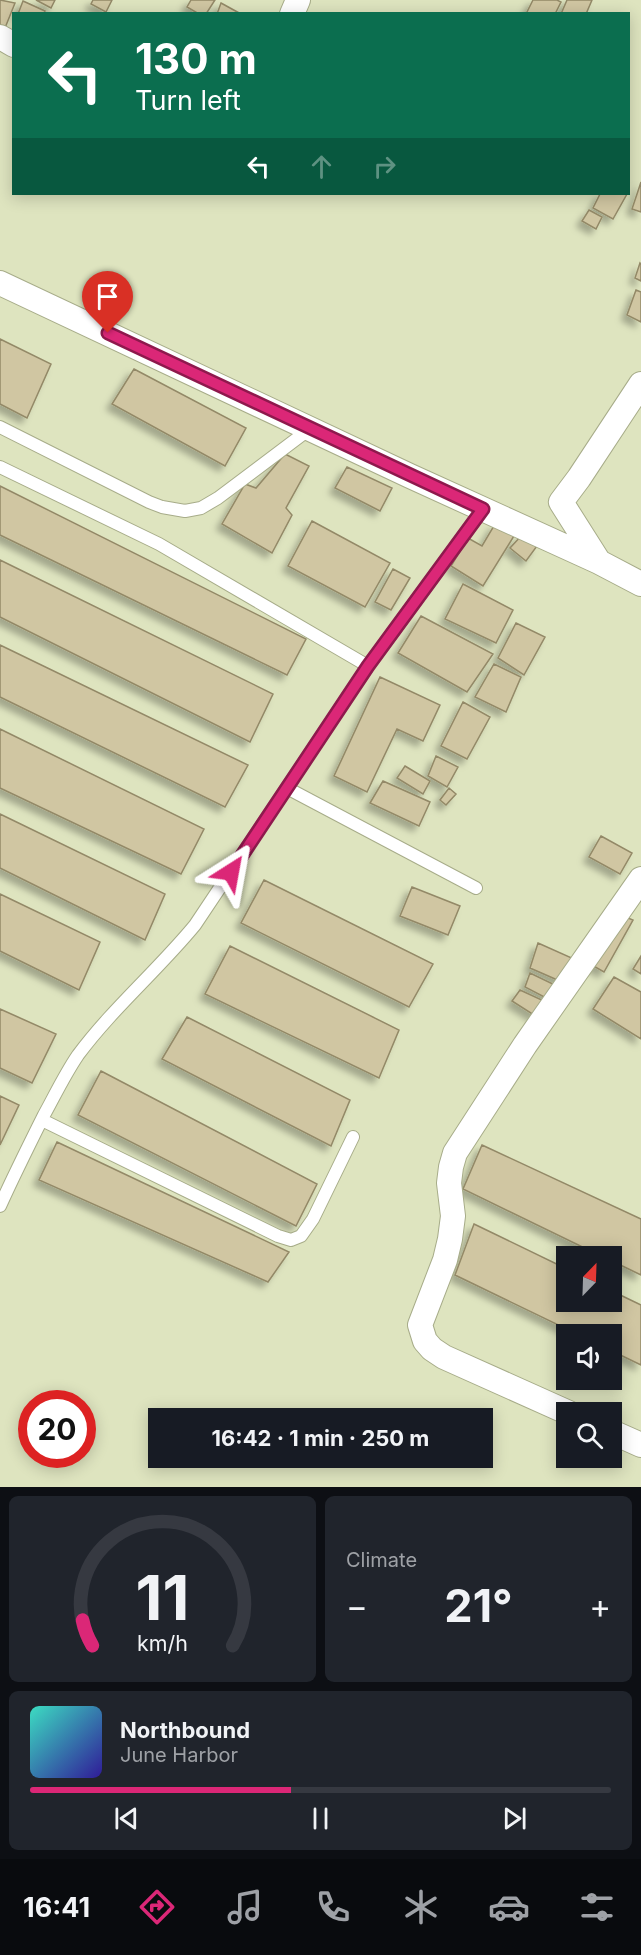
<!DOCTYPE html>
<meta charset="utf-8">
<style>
body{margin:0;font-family:Inter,sans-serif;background:#20242c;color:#f1f3f6;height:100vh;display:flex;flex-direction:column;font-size:22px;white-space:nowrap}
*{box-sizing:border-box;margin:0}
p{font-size:20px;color:#9ea1a6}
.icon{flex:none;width:33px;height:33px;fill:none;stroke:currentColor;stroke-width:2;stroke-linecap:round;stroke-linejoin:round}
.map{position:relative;height:1487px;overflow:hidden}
.panel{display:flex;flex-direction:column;gap:9px;padding:9px;background:#0d0f14;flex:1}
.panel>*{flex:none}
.hud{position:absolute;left:12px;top:12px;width:618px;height:183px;border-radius:0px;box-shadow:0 3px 15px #0003;background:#0b6e4f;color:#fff;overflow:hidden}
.needle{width:39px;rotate:23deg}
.controls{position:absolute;left:556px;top:1246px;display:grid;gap:12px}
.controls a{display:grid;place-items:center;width:66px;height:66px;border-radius:0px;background:#171b24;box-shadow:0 3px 15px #0003;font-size:30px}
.speed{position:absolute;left:18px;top:1390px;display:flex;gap:12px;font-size:30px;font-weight:700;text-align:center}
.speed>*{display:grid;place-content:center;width:78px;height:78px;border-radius:50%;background:#171b24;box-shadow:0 3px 15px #0003;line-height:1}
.speed .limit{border:9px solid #d22;background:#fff;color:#111}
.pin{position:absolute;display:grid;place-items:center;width:51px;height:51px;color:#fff;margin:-62px -26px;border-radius:50% 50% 50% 0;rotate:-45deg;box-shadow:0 0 6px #0007}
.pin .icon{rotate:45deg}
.me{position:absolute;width:66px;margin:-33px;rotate:34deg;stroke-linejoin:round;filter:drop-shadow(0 0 4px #0008)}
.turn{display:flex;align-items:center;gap:21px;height:126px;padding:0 24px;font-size:27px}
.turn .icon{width:78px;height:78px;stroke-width:2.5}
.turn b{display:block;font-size:42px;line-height:51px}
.lanes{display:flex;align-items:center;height:57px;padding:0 24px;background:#0003;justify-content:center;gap:30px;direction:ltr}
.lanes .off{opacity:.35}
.big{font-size:45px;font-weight:700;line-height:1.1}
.panel .tile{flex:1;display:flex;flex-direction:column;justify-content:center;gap:9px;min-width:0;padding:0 21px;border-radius:9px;background:#20242c}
.panel .dial{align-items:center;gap:0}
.dial svg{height:156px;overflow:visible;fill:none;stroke:#363941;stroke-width:7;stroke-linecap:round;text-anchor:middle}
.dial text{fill:#f1f3f6;stroke:none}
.song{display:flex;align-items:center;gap:18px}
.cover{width:72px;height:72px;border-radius:9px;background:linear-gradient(135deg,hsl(170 70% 55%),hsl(250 70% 35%))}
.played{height:6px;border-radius:3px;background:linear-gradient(90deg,#db2777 45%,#363941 45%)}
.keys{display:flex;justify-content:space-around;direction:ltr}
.heat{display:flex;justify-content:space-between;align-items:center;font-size:33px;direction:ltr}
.panel .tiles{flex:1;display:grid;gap:9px;grid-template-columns:1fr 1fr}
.tile:last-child{grid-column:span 2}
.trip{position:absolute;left:148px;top:1408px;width:345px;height:60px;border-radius:0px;background:#171b24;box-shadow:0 3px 15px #0003;font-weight:700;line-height:60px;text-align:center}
.dock{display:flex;height:96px;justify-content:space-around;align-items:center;background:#090b0e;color:#9ea1a6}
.dock .icon{width:42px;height:42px}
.dock .selected{color:#db2777}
.dock b{font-size:27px;color:#f1f3f6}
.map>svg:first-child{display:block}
.building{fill:#d0c6a2;stroke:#938967;stroke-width:1.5;filter:url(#shadow)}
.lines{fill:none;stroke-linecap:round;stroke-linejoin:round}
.service-casing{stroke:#a7ac89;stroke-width:14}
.minor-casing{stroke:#a7ac89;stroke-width:26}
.service{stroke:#fff;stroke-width:12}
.minor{stroke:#fff;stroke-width:24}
.route-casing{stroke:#8e194d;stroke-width:15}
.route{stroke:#db2777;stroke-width:10}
</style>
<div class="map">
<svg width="641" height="1487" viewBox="0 0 641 1487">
<defs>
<filter id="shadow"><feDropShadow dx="-5.5" dy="5.5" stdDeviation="3" flood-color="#0004"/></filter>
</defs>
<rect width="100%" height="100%" fill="#dee4bf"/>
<path class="building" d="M 0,0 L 15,3 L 5,28 L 0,25 Z
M 36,0 L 55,0 L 51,8 Z
M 93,0 L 112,0 L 106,12 L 91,4 Z
M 191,0 L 215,0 L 206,14 L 199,14 L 187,7 Z
M 533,0 L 557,0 L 561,2 L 555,14 L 526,14 Z
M 567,0 L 592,0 L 586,14 L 561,14 Z
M 23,1 L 45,11 L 44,14 L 18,14 Z
M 221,3 L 241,14 L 217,14 Z
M 641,182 L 641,212 L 632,209 Z
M 600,194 L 627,194 L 613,219 L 593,208 Z
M 589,210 L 602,217 L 596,229 L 582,221 Z
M 640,263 L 641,264 L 641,281 L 635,278 Z
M 636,290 L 641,292 L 641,322 L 627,315 Z
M 0,339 L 51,364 L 27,418 L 0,404 Z
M 134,369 L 246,428 L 225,466 L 112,404 Z
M 285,454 L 309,466 L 286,508 L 292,515 L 272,553 L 222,524 L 245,484 L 256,488 Z
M 347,467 L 392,488 L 380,511 L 335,488 Z
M 0,486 L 306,639 L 287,675 L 0,535 Z
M 312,521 L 390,563 L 365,607 L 288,566 Z
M 495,524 L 514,536 L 483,586 L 451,566 L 468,538 L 482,546 Z
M 522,535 L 537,546 L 526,561 L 510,548 Z
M 0,560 L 273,694 L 250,742 L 0,617 Z
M 393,569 L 410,578 L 391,610 L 375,602 Z
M 463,584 L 513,610 L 496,643 L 445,619 Z
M 421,616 L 493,654 L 467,692 L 398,653 Z
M 516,623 L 545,637 L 524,675 L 498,658 Z
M 0,645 L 248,765 L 225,807 L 0,697 Z
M 494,664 L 521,677 L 506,712 L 475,697 Z
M 380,677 L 440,705 L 423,741 L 397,729 L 367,792 L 334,776 Z
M 463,702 L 490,717 L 467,759 L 441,746 Z
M 0,729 L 204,829 L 181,874 L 0,788 Z
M 436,756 L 458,767 L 447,787 L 428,776 Z
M 405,766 L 430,781 L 423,794 L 397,778 Z
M 383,781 L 430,802 L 419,826 L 370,803 Z
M 449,788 L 456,794 L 446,805 L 440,800 Z
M 0,814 L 165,894 L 145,940 L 0,868 Z
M 601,836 L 632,853 L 620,874 L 589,857 Z
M 264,880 L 433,964 L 409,1007 L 241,923 Z
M 412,887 L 460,906 L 448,935 L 400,916 Z
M 0,894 L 100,942 L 79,990 L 0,951 Z
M 621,915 L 633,920 L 604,972 L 590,964 Z
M 538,943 L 574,959 L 562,982 L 530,968 Z
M 230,946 L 399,1030 L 379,1078 L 205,994 Z
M 641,956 L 641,974 L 633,969 Z
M 530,973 L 557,986 L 550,1000 L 525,987 Z
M 614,977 L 641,992 L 641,1039 L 593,1009 Z
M 520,990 L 544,1001 L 537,1017 L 512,1001 Z
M 0,1009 L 56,1034 L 32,1083 L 0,1068 Z
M 187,1017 L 350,1100 L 331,1146 L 162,1059 Z
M 101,1071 L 317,1184 L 296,1226 L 78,1115 Z
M 0,1096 L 19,1105 L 0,1145 Z
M 57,1142 L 289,1252 L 268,1282 L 39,1180 Z
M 482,1145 L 641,1219 L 641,1275 L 612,1261 L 612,1257 L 603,1257 L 463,1189 Z
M 474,1224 L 567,1269 L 567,1302 L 612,1302 L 612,1291 L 641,1305 L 641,1365 L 612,1351 L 612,1335 L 579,1335 L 455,1275 Z"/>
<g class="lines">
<defs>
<path id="service" d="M 0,427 L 149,502 L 162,507 L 185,511 L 201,508 L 218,498 L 311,428
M 0,467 L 159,544 L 368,666 L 195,925 C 158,970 113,1008 78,1055 C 65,1074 55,1095 44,1115 C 29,1145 14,1175 0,1206
M 368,666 L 483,509
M 287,788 L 476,888
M 42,1120 L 278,1236 L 291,1240 L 301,1236 L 313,1219 L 353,1137"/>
<path id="minor" d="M 292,14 L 298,0
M 0,37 L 14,45
M 0,283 L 410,476 L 599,562 L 561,502 L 579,478 L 641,384
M 599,562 L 641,584
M 569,1413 L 444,1357 L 432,1349 L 425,1341 L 420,1325 L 445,1260 L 450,1239 L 453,1216 L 449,1183 L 451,1167 L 455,1153 L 525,1045 L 641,879
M 612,1432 L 641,1445"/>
</defs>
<use href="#service" class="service-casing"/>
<use href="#minor" class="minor-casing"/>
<use href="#service" class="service"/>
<use href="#minor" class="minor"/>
</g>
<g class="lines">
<defs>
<path id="route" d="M 108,333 L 483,509 L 368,666 L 231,872"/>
</defs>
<use href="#route" class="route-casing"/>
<use href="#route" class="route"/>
</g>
</svg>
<div class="controls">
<a><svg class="needle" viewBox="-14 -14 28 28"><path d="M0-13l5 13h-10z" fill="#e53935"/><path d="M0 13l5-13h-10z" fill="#9ea1a6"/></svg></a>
<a><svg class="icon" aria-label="sound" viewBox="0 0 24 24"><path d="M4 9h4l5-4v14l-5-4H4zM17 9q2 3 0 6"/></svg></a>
<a><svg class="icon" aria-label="search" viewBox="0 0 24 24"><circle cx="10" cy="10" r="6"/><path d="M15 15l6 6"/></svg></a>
</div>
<div class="speed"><div class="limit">20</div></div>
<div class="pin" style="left:108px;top:333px;background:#d93025"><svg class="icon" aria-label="arrive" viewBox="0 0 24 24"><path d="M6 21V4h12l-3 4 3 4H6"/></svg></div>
<svg class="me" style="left:231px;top:872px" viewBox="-20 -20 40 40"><path d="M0-17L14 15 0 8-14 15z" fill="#db2777" stroke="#fff" stroke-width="4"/></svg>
<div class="trip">16:42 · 1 min · 250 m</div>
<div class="hud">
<div class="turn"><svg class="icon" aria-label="left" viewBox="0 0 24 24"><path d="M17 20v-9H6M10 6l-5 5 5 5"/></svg><div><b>130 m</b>Turn left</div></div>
<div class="lanes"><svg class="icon" aria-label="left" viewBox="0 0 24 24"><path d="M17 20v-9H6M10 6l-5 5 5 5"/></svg><svg class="icon off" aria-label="ahead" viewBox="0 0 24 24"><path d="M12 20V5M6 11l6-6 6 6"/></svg><svg class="icon off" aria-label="right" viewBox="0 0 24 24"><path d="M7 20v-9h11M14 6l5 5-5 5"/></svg></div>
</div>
</div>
<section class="panel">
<div class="tiles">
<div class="tile dial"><svg viewBox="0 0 100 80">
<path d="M14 69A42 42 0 1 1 86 69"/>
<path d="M14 69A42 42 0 0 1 9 56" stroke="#db2777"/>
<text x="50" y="56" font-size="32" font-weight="700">11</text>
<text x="50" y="72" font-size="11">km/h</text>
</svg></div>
<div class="tile"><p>Climate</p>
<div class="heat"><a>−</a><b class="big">21°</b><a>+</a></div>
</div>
<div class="tile">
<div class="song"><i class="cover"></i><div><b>Northbound</b><p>June Harbor</p></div></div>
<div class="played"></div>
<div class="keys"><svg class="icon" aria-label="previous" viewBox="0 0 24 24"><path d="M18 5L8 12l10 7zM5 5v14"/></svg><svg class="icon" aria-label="pause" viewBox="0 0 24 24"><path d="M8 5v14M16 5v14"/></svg><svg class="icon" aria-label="next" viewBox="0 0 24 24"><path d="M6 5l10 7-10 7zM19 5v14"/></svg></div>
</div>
</div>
</section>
<nav class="dock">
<b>16:41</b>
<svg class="icon selected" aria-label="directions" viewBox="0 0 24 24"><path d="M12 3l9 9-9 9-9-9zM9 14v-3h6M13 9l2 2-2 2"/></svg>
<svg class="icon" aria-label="music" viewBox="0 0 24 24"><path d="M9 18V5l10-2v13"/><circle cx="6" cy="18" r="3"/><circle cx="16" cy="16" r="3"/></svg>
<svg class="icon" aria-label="phone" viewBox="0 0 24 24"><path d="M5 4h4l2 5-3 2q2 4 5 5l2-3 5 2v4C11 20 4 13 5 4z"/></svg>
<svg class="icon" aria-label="climate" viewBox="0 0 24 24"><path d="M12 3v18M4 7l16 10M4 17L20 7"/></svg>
<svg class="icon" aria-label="car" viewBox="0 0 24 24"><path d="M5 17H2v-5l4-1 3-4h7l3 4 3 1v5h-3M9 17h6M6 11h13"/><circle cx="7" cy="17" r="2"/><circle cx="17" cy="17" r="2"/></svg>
<svg class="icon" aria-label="filters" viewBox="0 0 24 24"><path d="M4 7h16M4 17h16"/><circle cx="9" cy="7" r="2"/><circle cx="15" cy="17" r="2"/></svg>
</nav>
